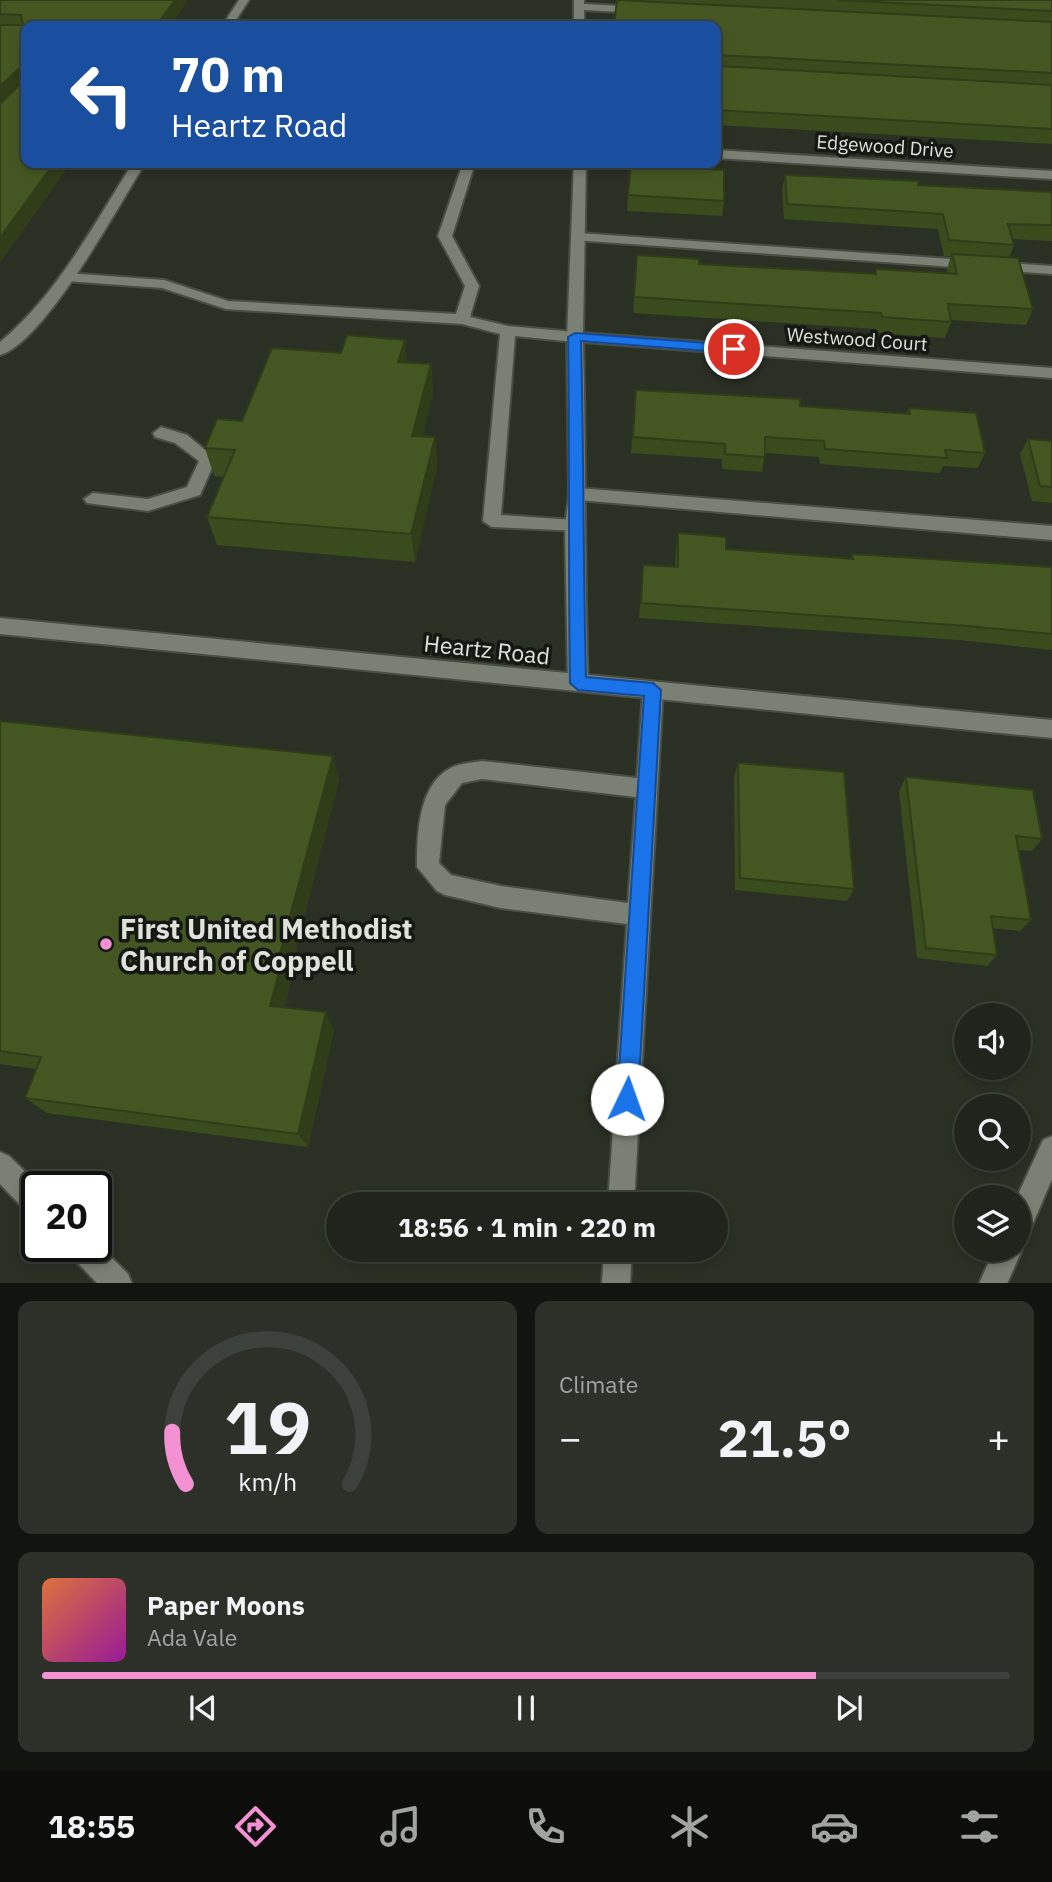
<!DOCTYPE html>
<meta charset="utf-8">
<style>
body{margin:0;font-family:"IBM Plex Sans",sans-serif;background:#2d3029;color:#f1f3f6;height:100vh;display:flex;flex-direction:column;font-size:26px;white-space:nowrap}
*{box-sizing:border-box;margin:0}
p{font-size:23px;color:#a2a4a3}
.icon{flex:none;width:38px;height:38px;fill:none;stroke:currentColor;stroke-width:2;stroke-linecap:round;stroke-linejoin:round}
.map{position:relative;height:1283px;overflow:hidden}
.details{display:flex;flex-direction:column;gap:18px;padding:18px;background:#12140f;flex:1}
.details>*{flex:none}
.banner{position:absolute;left:21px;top:21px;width:700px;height:147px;border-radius:14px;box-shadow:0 4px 10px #0003,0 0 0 2px #3d413b;background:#1a4fa0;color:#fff;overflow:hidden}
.buttons{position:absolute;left:954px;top:1003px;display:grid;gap:14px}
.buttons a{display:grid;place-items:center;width:77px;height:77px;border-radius:50%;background:#20241c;box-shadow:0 4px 10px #0003,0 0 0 2px #3d413b;font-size:35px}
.speed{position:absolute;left:21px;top:1171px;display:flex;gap:14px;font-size:35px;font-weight:700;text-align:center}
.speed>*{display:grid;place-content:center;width:91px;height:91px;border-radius:50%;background:#20241c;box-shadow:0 4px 10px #0003,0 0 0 2px #3d413b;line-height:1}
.speed .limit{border:4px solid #111;border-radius:10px;background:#fff;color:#111}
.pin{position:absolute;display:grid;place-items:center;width:60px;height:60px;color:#fff;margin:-30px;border:4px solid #fff;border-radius:50%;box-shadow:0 2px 7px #0007}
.me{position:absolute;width:77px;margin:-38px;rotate:3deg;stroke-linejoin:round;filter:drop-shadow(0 0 5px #0008)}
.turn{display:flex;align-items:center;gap:24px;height:147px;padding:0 35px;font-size:32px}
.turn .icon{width:91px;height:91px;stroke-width:2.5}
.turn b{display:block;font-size:49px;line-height:60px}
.big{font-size:52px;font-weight:700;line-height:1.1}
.details .tile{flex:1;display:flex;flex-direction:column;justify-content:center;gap:10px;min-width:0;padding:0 24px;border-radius:14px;background:#2d3029}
.details .dial{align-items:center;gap:0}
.dial svg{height:182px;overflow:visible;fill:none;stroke:#3d413b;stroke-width:7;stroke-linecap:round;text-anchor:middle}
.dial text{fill:#f1f3f6;stroke:none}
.song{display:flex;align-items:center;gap:21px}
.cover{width:84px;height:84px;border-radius:10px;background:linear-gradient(135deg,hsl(20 70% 55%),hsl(300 70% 35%))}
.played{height:7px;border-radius:4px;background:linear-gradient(90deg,#f491d3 80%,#3d413b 80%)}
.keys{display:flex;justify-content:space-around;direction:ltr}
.heat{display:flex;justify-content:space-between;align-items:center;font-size:38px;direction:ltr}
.details .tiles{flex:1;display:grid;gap:18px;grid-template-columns:1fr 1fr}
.tile:last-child{grid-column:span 2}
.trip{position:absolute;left:326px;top:1192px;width:402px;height:70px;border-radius:35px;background:#20241c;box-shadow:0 4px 10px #0003,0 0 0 2px #3d413b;font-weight:700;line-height:70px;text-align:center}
.tab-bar{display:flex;height:112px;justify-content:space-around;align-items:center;background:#0d0e0b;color:#a2a4a3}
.tab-bar .icon{width:49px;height:49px}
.tab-bar .selected{color:#f491d3}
.tab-bar b{font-size:32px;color:#f1f3f6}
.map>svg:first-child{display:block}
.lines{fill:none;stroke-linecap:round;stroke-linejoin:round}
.service-casing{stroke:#494d43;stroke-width:4}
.minor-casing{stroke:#494d43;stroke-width:4}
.tertiary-casing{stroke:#494d43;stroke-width:4}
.service{fill:#7a8073;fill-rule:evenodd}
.minor{fill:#7a8073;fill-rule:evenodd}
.tertiary{fill:#7a8073;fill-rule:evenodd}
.wall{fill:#3a4b1e}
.shaded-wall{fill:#303d18}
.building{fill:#445723;stroke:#303d18;stroke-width:2}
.route{fill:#1a73e8;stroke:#114b97;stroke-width:2}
.poi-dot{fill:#f491d3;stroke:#151712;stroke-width:2.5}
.labels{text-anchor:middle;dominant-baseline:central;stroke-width:7;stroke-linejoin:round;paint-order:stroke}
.far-street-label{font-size:19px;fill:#dfe2db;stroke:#151712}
.street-label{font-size:23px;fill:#dfe2db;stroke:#151712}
.near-poi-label{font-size:28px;font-weight:bold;fill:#dfe2db;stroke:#151712;text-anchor:start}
</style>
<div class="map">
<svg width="1052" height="1284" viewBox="0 0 1052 1284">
<rect width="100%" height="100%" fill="#2b3025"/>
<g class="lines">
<defs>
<path id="service" d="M 463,163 L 475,163 L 452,236 L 479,286 L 470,317 L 508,326 L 575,332 L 583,337 L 575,342 L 515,336 L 501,515 L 574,520 L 583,526 L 580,531 L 492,527 L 483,521 L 500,334 L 462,324 L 226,309 L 162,288 L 66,281 L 59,277 L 66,273 L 164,280 L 228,301 L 456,314 L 465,286 L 438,236 Z
M 579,233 L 1052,266 L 1052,274 L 574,240 L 572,237 Z
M 161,427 L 187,435 L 216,459 L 200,495 L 148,511 L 87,503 L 84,499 L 93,493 L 148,499 L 187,487 L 199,461 L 175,443 L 155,437 L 153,433 Z
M 578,488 L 1052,526 L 1052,540 L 578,500 L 569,494 Z
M 653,682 L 660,684 L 663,690 L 634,1204 L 608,1204 L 627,924 L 501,908 L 445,895 L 437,891 L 417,867 C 417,836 418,786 449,769 C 459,763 471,763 482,761 L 637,778 L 643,690 L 646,684 ZM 482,779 L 636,797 L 628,903 L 501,886 L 451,875 L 439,863 L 445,805 L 462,783 Z
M 1052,1136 L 1052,1179 L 1028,1235 L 1018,1238 L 1017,1197 L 1043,1140 Z
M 0,1152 L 9,1156 L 40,1186 L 37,1186 L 37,1215 L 27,1212 L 0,1184 Z
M 96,1242 L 128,1274 L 132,1284 L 98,1284 L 71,1256 L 67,1246 L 96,1246 Z
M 1018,1242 L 1022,1250 L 1007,1284 L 979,1284 L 994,1250 L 1018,1250 Z
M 604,1250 L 632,1250 L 630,1284 L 602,1284 Z"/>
<path id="minor" d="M 574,0 L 584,0 L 584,4 L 641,7 L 646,10 L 641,13 L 584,10 L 584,26 L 574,26 Z
M 716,150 L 1052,171 L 1052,179 L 716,158 Z
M 574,163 L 586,163 L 583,333 L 1052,368 L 1052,378 L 583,342 C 586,456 584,569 588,683 L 585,689 L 571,689 L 568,683 L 565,526 L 569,494 L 567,337 Z"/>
<path id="tertiary" d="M 239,0 L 249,0 L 232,26 L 222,26 Z
M 133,163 L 145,163 C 120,204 44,343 0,355 L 0,342 C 58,294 93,225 133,163 Z
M 0,618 L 1052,720 L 1052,738 L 0,634 Z"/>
</defs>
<use href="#service" class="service-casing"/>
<use href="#minor" class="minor-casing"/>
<use href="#tertiary" class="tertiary-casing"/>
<use href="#service" class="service"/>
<use href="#minor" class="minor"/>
<use href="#tertiary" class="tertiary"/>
</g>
<path class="wall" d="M 0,0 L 187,1 L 170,26 L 26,26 L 0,263 Z
M 617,0 L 1052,0 L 1052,144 L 716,125 L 716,26 Z
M 631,164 L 724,201 L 722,216 L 627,211 Z
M 785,175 L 918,185 L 1052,196 L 1052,241 L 1012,239 L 1014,245 L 1009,258 L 1033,309 L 1026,325 L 951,320 L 951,322 L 945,338 L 877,333 L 876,329 L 633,313 L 637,255 L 699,264 L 874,274 L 876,269 L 948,274 L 947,269 L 951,256 L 944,256 L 938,229 L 784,219 L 782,190 Z
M 405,340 L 407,363 L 431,364 L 433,393 L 422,436 L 435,437 L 437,466 L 415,562 L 217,545 L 207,517 L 224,477 L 214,476 L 205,448 L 242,421 Z
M 636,390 L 800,406 L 907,414 L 909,408 L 985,453 L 978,468 L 943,466 L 940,473 L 820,464 L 819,457 L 765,453 L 762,472 L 722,469 L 722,459 L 631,453 Z
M 1028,439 L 1052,441 L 1052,503 L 1032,501 L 1020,454 Z
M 678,533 L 726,549 L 851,559 L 852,554 L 1052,567 L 1052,650 L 959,640 L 639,618 L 643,565 L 675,567 L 676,549 Z
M 0,721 L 339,780 L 290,972 L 292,977 L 284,1007 L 334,1030 L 308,1147 L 47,1113 L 25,1098 L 36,1069 L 0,1064 Z
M 738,763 L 854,889 L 847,901 L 735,890 L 734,776 Z
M 906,777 L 1042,839 L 1032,851 L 1019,850 L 1031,920 L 1020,931 L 993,928 L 997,955 L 987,966 L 917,958 L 899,791 Z"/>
<path class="shaded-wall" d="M 175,0 L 187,0 L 187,1 L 170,26 L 156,26 Z
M 21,67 L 26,81 L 0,106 L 0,86 Z
M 54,163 L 71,163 L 0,263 L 0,238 Z
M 405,340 L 408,368 L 398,362 Z
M 431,364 L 433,393 L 415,464 L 412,436 Z
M 435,437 L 437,466 L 415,562 L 411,534 Z
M 333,756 L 339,780 L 290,972 L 292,977 L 280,1023 L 270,1006 L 279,957 Z
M 326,1012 L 334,1030 L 308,1147 L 298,1134 Z"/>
<path class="building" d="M 0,0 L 175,0 L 156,26 L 26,26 L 26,163 L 54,163 L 0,238 L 0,104 L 22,82 L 21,67 L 0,86 L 0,25 L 23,25 L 21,15 L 0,14 Z
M 617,0 L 1052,22 L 1052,73 L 718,55 L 716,57 L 716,26 L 614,26 Z
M 838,0 L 1052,0 L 1052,11 Z
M 716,59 L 718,66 L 1052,85 L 1052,129 L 716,110 Z
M 631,164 L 724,170 L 724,201 L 628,195 Z
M 785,175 L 918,181 L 918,185 L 1051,192 L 1052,196 L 1052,225 L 1008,224 L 1014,245 L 949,240 L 943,214 L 787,204 Z
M 952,254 L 1018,258 L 1033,309 L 948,304 L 951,322 L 882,317 L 881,313 L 634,297 L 637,255 L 699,259 L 699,264 L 876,274 L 876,269 L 957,274 Z
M 347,335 L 405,340 L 398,362 L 431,364 L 412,436 L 435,437 L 411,534 L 207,517 L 235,450 L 205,448 L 217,419 L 242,421 L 272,348 L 341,353 Z
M 636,390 L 800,399 L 800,406 L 910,414 L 909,408 L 976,413 L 985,453 L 945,450 L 947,458 L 825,449 L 824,441 L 765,437 L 765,457 L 725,454 L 725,444 L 633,437 Z
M 1028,439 L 1052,441 L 1052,487 L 1040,486 Z
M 678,533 L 726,537 L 726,549 L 853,559 L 852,554 L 1052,567 L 1052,634 L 967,626 L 641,603 L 643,565 L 678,567 Z
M 0,721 L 333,756 L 279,957 L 283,957 L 270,1006 L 326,1012 L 298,1134 L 25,1098 L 41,1057 L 0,1051 Z
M 738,763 L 844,772 L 854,889 L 740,878 Z
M 906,777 L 1033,790 L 1042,839 L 1016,836 L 1031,920 L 991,916 L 997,955 L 926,948 Z"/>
<path class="route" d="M 575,333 L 734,345 L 740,349 L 734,353 L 581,341 C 584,454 583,565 586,677 L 653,683 L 661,690 L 638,1099 L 635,1106 L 627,1110 L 620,1106 L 617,1099 L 644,696 L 578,690 L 570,683 C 568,567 570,453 568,337 Z"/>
<circle class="poi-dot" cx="106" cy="944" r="7"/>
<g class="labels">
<g class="far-street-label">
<text transform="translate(885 146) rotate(4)">Edgewood Drive</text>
<text transform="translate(857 339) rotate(4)">Westwood Court</text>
</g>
<g class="street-label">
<text transform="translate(487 649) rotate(6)">Heartz Road</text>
</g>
<g class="near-poi-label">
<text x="120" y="928">First United Methodist<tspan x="120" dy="32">Church of Coppell</tspan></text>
</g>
</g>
</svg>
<div class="buttons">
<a><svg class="icon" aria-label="sound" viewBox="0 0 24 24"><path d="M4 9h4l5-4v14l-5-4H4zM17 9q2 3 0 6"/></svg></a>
<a><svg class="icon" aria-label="search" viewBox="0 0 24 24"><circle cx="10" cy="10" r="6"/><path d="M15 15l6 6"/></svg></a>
<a><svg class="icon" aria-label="layers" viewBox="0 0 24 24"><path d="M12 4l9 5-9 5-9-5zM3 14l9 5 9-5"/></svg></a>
</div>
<div class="speed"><div class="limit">20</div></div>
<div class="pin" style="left:734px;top:349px;background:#d93025"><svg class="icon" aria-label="arrive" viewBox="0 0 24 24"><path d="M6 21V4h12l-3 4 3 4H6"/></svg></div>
<svg class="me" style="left:627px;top:1099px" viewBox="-20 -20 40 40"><circle r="19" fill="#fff"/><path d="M0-13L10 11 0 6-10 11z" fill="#1a73e8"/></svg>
<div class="trip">18:56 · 1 min · 220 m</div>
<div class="banner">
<div class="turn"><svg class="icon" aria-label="left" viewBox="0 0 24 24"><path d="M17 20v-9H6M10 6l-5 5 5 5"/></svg><div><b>70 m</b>Heartz Road</div></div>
</div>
</div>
<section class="details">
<div class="tiles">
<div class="tile dial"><svg viewBox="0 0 100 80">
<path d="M14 69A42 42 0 1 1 86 69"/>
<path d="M14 69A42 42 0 0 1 8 46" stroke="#f491d3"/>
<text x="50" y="56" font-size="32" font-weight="700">19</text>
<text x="50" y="72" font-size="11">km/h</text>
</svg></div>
<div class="tile"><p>Climate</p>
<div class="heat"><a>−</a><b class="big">21.5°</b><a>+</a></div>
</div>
<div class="tile">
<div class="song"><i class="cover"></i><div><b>Paper Moons</b><p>Ada Vale</p></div></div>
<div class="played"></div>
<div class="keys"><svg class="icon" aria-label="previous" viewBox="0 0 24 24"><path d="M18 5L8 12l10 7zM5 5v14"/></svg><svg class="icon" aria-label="pause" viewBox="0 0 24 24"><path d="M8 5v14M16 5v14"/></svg><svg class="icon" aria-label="next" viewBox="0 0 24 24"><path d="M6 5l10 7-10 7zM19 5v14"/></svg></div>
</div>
</div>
</section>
<nav class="tab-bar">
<b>18:55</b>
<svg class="icon selected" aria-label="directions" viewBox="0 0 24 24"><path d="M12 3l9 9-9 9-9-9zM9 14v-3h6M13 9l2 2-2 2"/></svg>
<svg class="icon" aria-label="music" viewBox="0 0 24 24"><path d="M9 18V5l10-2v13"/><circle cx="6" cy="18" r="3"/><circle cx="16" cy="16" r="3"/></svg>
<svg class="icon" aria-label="phone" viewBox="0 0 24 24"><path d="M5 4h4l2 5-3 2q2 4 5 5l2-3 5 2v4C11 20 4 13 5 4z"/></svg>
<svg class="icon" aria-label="climate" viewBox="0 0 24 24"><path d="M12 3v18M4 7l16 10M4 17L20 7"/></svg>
<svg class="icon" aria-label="car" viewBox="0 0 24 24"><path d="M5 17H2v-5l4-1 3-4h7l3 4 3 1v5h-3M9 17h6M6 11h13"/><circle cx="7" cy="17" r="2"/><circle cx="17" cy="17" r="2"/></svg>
<svg class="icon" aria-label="filters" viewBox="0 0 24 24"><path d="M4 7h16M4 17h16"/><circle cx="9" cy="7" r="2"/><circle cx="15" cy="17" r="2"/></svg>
</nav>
